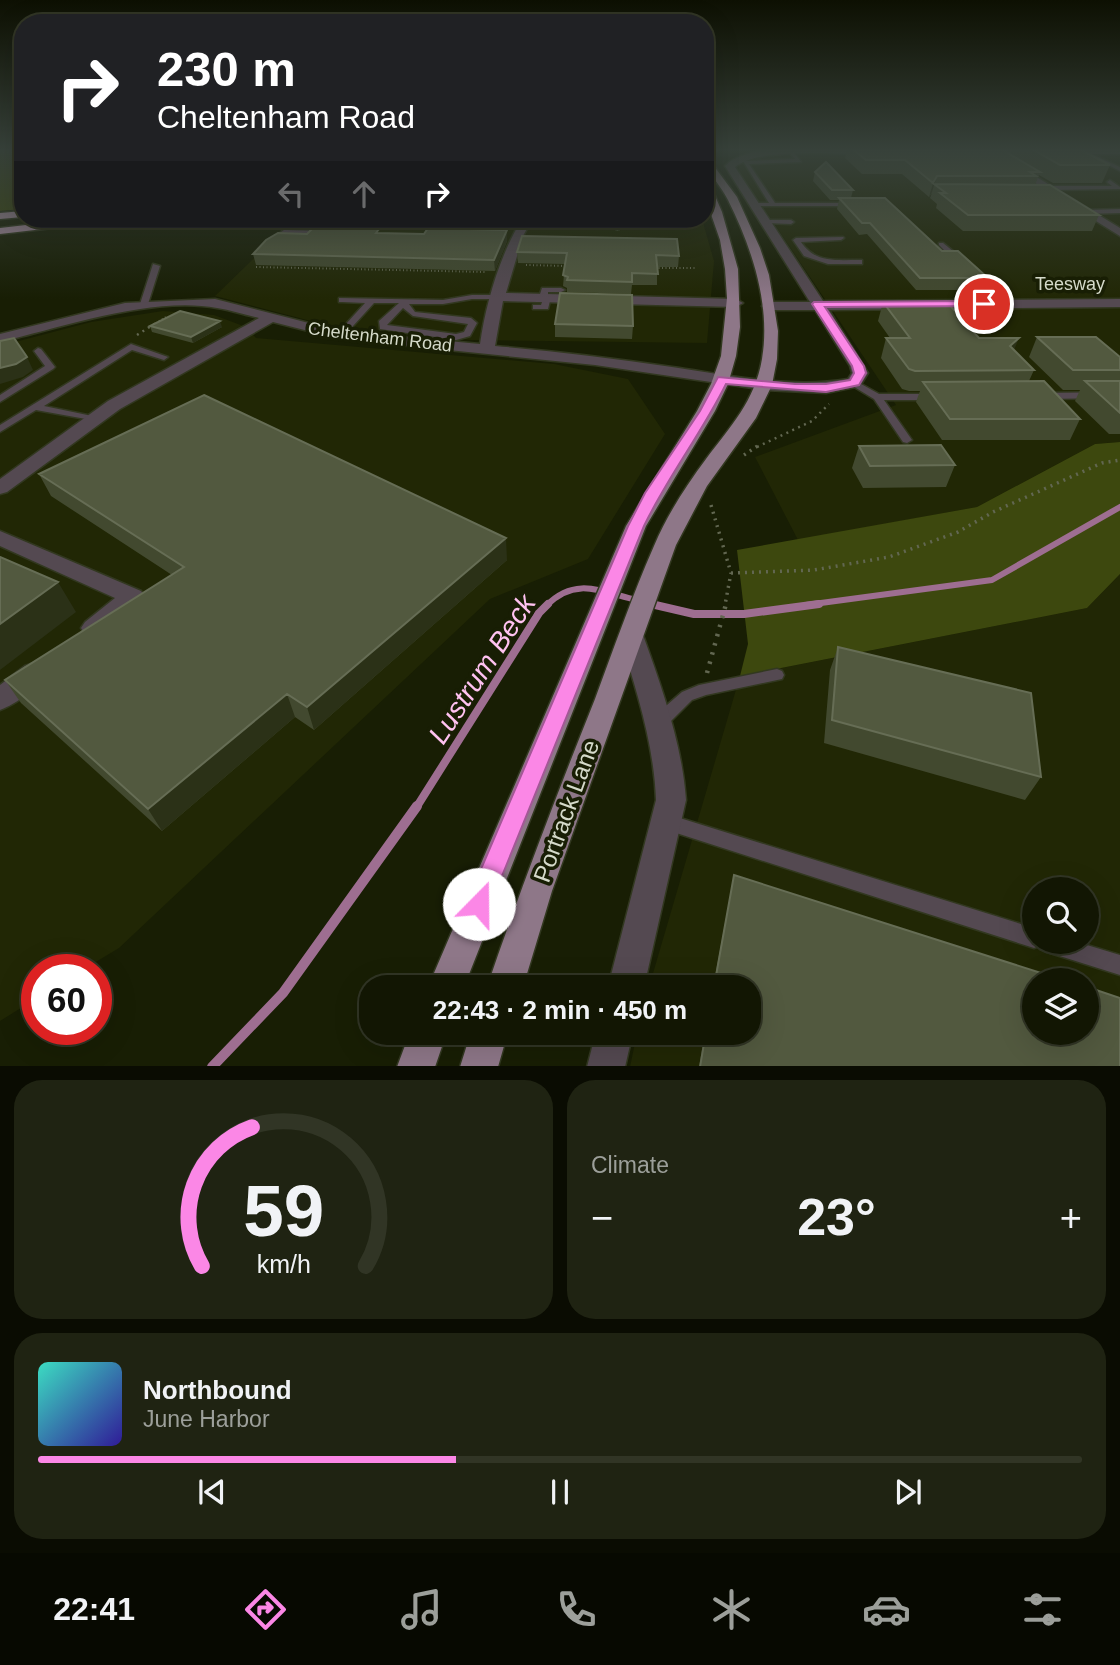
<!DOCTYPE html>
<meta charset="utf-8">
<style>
body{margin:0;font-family:Arial,sans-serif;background:#1f2312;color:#f1f3f6;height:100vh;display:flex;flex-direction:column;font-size:26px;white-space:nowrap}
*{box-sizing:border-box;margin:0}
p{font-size:23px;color:#9c9f9a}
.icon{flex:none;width:38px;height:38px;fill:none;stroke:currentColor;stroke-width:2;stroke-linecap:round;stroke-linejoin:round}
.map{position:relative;height:1066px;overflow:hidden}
.drawer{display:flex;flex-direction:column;gap:14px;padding:14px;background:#0a0c02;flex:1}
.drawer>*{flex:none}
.hud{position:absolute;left:14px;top:14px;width:700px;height:214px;border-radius:28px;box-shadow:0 7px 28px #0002,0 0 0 2px #313525;background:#202124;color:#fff;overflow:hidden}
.tools{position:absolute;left:1022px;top:877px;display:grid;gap:14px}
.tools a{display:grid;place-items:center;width:77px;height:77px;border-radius:50%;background:#121603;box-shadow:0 7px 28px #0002,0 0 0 2px #313525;font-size:35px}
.speed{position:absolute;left:21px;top:954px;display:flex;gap:14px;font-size:35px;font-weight:700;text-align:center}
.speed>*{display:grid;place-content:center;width:91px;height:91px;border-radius:50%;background:#121603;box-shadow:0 7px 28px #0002,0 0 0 2px #313525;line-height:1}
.speed .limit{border:10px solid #d22;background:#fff;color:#111}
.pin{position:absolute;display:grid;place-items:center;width:60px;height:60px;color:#fff;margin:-30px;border:4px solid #fff;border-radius:50%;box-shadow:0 2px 7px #0007}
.me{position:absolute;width:77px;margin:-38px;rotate:22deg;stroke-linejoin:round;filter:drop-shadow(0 0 5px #0008)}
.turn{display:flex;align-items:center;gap:24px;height:147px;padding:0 28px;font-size:32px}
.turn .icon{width:91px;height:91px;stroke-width:2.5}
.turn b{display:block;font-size:49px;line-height:60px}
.lanes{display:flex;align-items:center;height:66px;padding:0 28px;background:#0003;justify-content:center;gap:35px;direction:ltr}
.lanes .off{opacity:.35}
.big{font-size:52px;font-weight:800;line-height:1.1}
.drawer .card{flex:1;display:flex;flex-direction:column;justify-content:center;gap:10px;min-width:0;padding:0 24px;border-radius:28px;background:#1f2312}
.drawer .dial{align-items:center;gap:0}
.dial svg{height:182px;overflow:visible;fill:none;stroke:#313525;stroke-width:7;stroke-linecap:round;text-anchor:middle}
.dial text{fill:#f1f3f6;stroke:none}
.song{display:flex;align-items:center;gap:21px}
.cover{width:84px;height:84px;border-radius:10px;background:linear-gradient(135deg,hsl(170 70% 55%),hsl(250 70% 35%))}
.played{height:7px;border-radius:4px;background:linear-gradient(90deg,#fb87e6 40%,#313525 40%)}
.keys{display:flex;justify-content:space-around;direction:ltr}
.heat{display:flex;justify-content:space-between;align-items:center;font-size:38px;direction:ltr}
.drawer .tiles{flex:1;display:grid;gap:14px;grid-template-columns:1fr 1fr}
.card:last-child{grid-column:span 2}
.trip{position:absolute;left:359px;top:975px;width:402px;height:70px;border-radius:28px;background:#121603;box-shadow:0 7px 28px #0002,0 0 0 2px #313525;font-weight:800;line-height:70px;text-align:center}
.tabs{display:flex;height:112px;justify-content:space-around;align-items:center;background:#070901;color:#9c9f9a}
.tabs .icon{width:49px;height:49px}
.tabs .selected{color:#fb87e6}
.tabs b{font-size:32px;color:#f1f3f6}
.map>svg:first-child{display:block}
.built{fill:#212705;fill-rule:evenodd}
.green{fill:#3d480e}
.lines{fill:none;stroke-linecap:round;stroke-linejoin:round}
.stream-far2{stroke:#9e6e91;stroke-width:6}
.stream-far1{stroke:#9e6e91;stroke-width:8}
.stream{stroke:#9e6e91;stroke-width:10}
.lane-casing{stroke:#323820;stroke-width:3}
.street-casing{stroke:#323820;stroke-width:3}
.primary-casing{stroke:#323820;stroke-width:3}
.highway-casing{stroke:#323820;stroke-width:3}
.path-far3{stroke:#626751;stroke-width:2;stroke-dasharray:1 2.5;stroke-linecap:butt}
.path-far2{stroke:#626751;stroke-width:2.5;stroke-dasharray:2 4.5;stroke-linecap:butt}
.path-far1{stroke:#626751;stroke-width:3.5;stroke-dasharray:2 5;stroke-linecap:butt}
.path{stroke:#626751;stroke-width:4.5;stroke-dasharray:2.5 7;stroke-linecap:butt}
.lane{fill:#544951;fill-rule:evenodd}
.street{fill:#544951;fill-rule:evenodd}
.primary{fill:#8e7788;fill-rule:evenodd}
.highway{fill:#a4899e;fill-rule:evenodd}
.wall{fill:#42492f}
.shaded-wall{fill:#2b3117}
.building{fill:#52593f;stroke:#666d55;stroke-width:2}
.route{fill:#fb87e6;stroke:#a35896;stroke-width:2}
.labels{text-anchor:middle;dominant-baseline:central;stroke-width:7;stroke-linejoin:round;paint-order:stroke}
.far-street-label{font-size:18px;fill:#d5daca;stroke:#181e04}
.near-street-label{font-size:24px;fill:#d5daca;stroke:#181e04}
.near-water-label{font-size:28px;font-style:italic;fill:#ffc2f1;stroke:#181e04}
</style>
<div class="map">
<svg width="1120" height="1067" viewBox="0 0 1120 1067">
<rect width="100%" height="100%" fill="#181e04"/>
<path class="built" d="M 755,149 L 1120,149 L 1120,442 L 1095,444 L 977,507 L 798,540 L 755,457 L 896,405 L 734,164 Z
M 388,219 L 702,219 L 714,261 L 707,343 L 471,340 L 330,326 L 215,296 L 287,226 L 376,229 Z
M 163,311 L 214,315 L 246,327 L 256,338 L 554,364 L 628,379 L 665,434 L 588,559 L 490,599 L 119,948 L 84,969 L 37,970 L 37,998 L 0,1021 L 0,346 L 91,322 Z
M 1120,574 L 1120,1066 L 630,1067 L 637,1033 L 749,1032 L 749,987 L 649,987 L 740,676 L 1087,608 ZM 1034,889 L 1087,889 L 1087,942 L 1034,942 ZM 1034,980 L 1087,980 L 1087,1032 L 1034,1032 Z"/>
<path class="green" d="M 0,149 L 23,149 L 23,209 L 0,211 Z
M 1120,442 L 1120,574 L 1087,608 L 740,676 L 748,644 L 737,550 L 977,507 L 1095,444 Z"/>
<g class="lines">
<path class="stream-far2" d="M 648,603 L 658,605
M 547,605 C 576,576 602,592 637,600
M 806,605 L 992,580 L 1120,507"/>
<path class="stream-far1" d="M 651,604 L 694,614 L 744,614 L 819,604
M 416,808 L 539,613 L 548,604"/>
<path class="stream" d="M 212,1067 L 283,993 L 417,806"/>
<defs>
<path id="lane" d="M 1083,150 L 1120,167 L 1120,171 L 1083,152 Z
M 793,151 L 801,162 L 749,164 L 775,203 L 853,203 L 855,206 L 753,206 L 755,203 L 769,203 L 743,161 L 795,159 L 790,153 Z
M 1110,180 L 1120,187 L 1120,189 L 1048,190 L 1045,188 L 1048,186 L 1112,186 L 1107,182 Z
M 1120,209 L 1120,213 L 1086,214 L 1083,212 L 1086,210 Z
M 767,220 L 791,220 L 794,222 L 791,224 L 765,223 L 764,222 Z
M 284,230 L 325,231 L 328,233 L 325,235 L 282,233 L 281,232 Z
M 843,237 L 844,238 L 841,240 L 801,242 C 815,263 835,260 859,260 L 862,260 L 862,264 L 828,264 L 804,256 L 793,240 L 796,238 Z
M 939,243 L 943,243 L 964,260 L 964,264 L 958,264 L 939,245 Z
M 153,264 L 160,266 L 148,304 L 141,306 L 140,304 Z
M 972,272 L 978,272 L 1011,302 L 1011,306 L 1005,306 L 972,276 Z
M 542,288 L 561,288 L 565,290 L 561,292 L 548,292 L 548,295 L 551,297 L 548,309 L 533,309 L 533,305 L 541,305 L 543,299 L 539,297 Z
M 472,295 L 498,295 L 502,297 L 498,299 L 472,299 L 443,304 L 409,304 L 415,312 L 471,318 L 477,323 L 470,336 L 456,340 L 380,329 L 379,321 L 399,303 L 374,303 L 343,337 L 336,335 L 365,303 L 342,302 L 339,302 L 339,298 L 443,300 ZM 403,308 L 413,316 L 468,324 L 464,332 L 456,334 L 387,325 Z
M 131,344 L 168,357 L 164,360 L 132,350 L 44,406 L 97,417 L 97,421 L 36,410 L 0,432 L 0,425 Z
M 38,348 L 41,349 L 55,367 L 53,369 L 0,402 L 0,395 L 45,366 L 34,351 Z
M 854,380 L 879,394 L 933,394 L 938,397 L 933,400 L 884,400 L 912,440 L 907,443 L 903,442 L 874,399 L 851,385 L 849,383 Z
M 1120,392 L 1120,398 L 1042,399 L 1037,396 L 1042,393 Z
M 777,669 L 782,671 L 784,675 L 782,679 L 706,695 L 692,700 L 664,728 L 658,730 L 652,728 L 650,723 L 652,718 L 682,692 L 699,685 Z
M 667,814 L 1034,928 L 1034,942 L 1077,942 L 1120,955 L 1120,975 L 1047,952 L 1040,949 L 1039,946 L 1034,948 L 667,830 L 661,828 L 658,822 L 661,816 Z"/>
<path id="street" d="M 872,149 L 879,152 L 875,155 C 844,154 757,147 735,167 L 823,301 L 1120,299 L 1120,307 L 829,310 L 868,373 L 860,386 L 826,393 L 765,390 L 595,365 L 340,339 L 273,322 L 120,409 L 7,492 L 0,494 L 0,479 L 108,401 L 259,318 C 245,315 231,310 217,308 C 153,296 63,327 0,342 L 0,334 L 125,303 L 215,299 L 340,331 L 480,344 C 486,302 500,255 522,219 L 532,219 L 523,236 L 506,293 L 736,299 L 743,303 L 736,307 L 503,301 L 495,346 C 554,351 613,358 672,367 C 729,375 790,389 848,379 L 852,373 L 850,366 L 815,310 L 769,310 L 762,306 L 769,302 L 810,302 L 725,166 C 750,140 836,149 872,149 Z
M 974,149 L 1120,149 L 1120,154 L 977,154 Z
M 1012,162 L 1120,228 L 1120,236 L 1009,167 L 1009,163 Z
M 0,531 L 141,591 L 145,597 L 141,603 C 126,615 105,640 85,634 L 81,628 L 85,622 L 115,598 L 0,546 Z
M 631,626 L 640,629 L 643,635 C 662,688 682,744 686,800 L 644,987 L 608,987 L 656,800 C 654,744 636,688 619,635 L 622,629 Z
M 34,663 L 43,666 L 47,673 C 39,688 16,704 0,710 L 0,685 L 25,666 Z
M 596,1032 L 633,1032 L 625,1067 L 587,1067 Z"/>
<path id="primary" d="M 705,154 L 737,197 L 760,248 L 769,275 L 778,331 L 777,359 L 772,385 L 756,418 L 707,486 L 676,545 L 552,891 L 523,987 L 487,987 C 520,890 557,794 595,699 C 614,648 632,596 654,546 C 667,515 686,486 706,459 C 730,427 755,401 762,359 C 771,305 752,248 728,200 C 721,185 705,172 705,154 Z
M 705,181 L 710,184 L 722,212 L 738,269 L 740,327 L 736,356 L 728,384 L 715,411 L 646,526 L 464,987 L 428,987 L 626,526 L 697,411 L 711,384 L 721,356 L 727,298 L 725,269 L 720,240 L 705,197 Z
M 410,1032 L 447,1032 L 435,1067 L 397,1067 Z
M 471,1032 L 508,1032 L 498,1067 L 460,1067 Z"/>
<path id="highway" d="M 709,149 L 719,149 L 705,160 L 705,152 Z
M 23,211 L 23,217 L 0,219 L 0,213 Z
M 78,219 L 110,219 L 105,222 L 0,234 L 0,228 Z"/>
</defs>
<use href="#lane" class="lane-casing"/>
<use href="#street" class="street-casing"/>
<use href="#primary" class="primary-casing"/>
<use href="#highway" class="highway-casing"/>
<path class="path-far3" d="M 118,224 L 161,219
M 526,265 L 567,266
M 256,267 L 486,272
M 655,268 L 695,268
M 156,323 L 166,317"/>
<path class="path-far2" d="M 137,335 L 159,321
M 757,447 L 812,421 L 829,404"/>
<path class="path-far1" d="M 744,455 L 759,445
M 711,505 L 731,573 L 725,605
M 731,573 L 814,570 L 889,557 L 958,532 L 993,512 L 1102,463 L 1120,460"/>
<path class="path" d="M 707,673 L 726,604"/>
<use href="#lane" class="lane"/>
<use href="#street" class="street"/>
<use href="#primary" class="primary"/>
<use href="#highway" class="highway"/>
</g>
<path class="wall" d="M 847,149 L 1001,149 L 1010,155 L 1012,149 L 1079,149 L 1110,165 L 1102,183 L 1053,183 L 1039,175 L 1035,185 L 1099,215 L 1092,231 L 963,231 L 936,208 L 937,204 L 930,198 L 932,193 L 929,197 L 902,174 L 862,174 L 845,158 Z
M 815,172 L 853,190 L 851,198 L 988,278 L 984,290 L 916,290 L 867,234 L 859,235 L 837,209 L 839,200 L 830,200 L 813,181 Z
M 575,219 L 645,219 L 618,231 Z
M 379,233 L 507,241 L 495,271 L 256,265 L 253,254 Z
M 517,252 L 679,256 L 678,267 L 657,267 L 657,285 L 632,285 L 631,294 L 567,292 L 567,288 L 563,286 L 565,264 L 518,263 Z
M 883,302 L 1014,350 L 1034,370 L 1029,381 L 1080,419 L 1070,440 L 942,440 L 916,402 L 920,391 L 909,391 L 902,389 L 881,358 L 886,338 L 890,338 L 878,321 Z
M 555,324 L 633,326 L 632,339 L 555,337 Z
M 150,326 L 222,327 L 193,343 L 152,332 Z
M 1037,337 L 1120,357 L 1120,434 L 1109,434 L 1075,401 L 1080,390 L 1063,390 L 1029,357 Z
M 859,446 L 955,465 L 946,487 L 863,488 L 852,468 Z
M 39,474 L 507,560 L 314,730 L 295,717 L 162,831 L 21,703 L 5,680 L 172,575 L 51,496 Z
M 838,647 L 1041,777 L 1025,800 L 824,743 L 830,670 Z
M 734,875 L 1120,1067 L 699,1067 L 705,1032 L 749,1032 L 749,987 L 713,987 Z"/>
<path class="shaded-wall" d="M 937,176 L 932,192 L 929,197 L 933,183 Z
M 619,219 L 645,219 L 618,231 Z
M 507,230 L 507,241 L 495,271 L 494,260 Z
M 220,321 L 222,327 L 193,343 L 191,337 Z
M 1019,338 L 1011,357 L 1010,346 Z
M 27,357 L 33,370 L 23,377 L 0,384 L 0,368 Z
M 506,538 L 507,560 L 314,730 L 307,707 Z
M 58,582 L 76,612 L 0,670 L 0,624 Z
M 287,694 L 295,717 L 162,831 L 148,809 Z"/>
<path class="building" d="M 853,149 L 1001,149 L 1040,172 L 1030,172 L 1036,176 L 937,176 L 933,183 L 905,160 L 866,160 Z
M 1032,149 L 1079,149 L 1110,165 L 1060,165 Z
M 826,162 L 853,190 L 832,190 L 815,172 Z
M 934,184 L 1050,185 L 1099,215 L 968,215 L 940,193 L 946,193 Z
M 839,198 L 885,198 L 942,251 L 958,251 L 988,278 L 920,278 L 870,223 L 862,223 Z
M 313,228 L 379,229 L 376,233 L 424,234 L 428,228 L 507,230 L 494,260 L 253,254 L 266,240 L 278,233 L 307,234 Z
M 522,236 L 677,239 L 679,256 L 656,255 L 658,274 L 632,273 L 632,282 L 567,280 L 568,277 L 563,275 L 567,253 L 517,252 Z
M 560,293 L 632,295 L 633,326 L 555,324 Z
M 883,302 L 947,302 L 979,338 L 1019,338 L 1010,346 L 1034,370 L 915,371 L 909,369 L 886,338 L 910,338 Z
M 180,311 L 220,321 L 191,337 L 150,326 Z
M 1037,337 L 1096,337 L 1120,357 L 1120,370 L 1073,370 Z
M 14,338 L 27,357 L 16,364 L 0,368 L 0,341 Z
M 1044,381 L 1080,419 L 950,419 L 923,382 Z
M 1085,381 L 1120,381 L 1120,413 Z
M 204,395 L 506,538 L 307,707 L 287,694 L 148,809 L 5,680 L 184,567 L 39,474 Z
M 941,445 L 955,465 L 870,466 L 859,446 Z
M 0,557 L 58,582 L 0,624 Z
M 838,647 L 1031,693 L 1041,777 L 832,720 Z
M 734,875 L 1063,980 L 1034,980 L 1034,1032 L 1087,1032 L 1087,987 L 1120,998 L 1120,1067 L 700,1067 L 706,1032 L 749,1032 L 749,987 L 714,987 Z"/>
<linearGradient id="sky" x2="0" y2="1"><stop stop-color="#0d1002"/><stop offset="0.5" stop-color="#37413a"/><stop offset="1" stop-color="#37413a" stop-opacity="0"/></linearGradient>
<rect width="1120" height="299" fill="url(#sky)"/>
<path class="route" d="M 984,301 L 990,304 L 988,306 L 825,307 L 864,366 L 866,373 L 859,385 L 826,392 L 726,384 C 702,433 668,476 644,526 L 487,913 L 479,917 L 470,913 L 466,904 L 628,526 L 645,493 L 700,411 L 718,377 L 795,384 L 826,384 L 850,380 L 854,373 L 852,366 L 812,304 L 814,302 Z"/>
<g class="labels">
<g class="far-street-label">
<text x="1070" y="284">Teesway</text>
<text transform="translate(380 337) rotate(7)">Cheltenham Road</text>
</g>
<g class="near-street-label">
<text transform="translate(566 811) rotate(-70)">Portrack Lane</text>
</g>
<g class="near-water-label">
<text transform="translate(482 669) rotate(-57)">Lustrum Beck</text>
</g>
</g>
</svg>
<div class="tools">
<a><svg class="icon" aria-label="search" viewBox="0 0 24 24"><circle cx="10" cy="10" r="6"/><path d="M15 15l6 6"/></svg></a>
<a><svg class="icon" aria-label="layers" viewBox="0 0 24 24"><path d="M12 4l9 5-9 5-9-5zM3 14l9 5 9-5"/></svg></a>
</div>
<div class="speed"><div class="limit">60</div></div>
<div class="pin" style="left:984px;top:304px;background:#d93025"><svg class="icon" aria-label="arrive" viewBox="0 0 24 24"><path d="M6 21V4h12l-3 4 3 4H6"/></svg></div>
<svg class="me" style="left:479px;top:904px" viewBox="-20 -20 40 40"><circle r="19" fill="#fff"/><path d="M0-13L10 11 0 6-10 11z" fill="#fb87e6"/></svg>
<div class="trip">22:43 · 2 min · 450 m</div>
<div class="hud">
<div class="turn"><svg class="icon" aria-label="right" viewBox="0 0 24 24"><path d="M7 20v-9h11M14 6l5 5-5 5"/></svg><div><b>230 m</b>Cheltenham Road</div></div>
<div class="lanes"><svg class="icon off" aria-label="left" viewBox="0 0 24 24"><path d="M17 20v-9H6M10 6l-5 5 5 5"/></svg><svg class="icon off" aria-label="ahead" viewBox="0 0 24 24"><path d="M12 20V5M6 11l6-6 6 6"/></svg><svg class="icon" aria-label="right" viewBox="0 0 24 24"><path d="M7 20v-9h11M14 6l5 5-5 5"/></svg></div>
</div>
</div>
<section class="drawer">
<div class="tiles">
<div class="card dial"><svg viewBox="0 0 100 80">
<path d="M14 69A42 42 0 1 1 86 69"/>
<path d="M14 69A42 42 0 0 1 36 8" stroke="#fb87e6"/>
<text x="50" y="56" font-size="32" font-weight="700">59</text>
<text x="50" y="72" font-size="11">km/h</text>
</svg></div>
<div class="card"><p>Climate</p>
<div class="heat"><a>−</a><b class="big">23°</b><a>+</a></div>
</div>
<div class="card">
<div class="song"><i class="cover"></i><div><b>Northbound</b><p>June Harbor</p></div></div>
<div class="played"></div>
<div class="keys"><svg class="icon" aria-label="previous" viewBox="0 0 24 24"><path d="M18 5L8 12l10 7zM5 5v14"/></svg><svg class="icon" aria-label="pause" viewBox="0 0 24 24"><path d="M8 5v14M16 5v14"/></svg><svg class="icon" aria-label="next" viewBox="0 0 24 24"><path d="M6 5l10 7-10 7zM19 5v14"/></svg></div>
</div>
</div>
</section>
<nav class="tabs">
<b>22:41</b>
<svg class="icon selected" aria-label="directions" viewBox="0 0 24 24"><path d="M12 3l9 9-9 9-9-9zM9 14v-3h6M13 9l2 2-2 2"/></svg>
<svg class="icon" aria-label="music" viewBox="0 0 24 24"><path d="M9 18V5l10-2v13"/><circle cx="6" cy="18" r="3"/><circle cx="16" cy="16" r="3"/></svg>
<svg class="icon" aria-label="phone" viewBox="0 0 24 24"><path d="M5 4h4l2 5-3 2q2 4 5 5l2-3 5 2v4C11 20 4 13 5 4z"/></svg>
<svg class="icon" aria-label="climate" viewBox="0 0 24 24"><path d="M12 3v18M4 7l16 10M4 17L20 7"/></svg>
<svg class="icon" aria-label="car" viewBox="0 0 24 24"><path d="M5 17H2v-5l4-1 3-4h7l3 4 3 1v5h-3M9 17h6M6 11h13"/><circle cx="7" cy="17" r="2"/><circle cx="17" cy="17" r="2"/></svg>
<svg class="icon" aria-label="filters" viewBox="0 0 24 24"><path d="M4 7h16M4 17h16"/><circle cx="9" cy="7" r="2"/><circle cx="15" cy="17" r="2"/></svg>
</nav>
